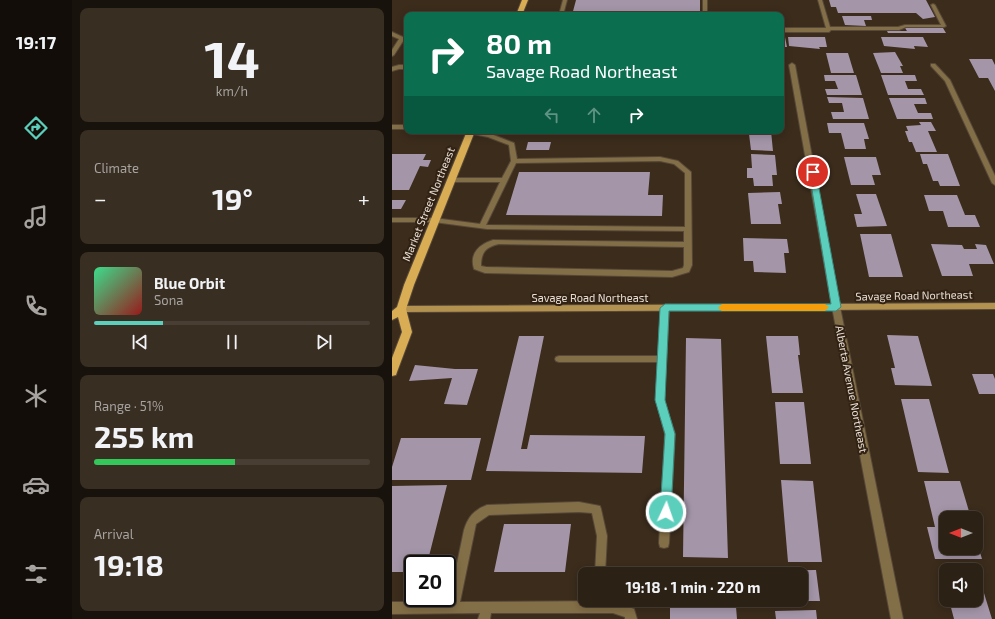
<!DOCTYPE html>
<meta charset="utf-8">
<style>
body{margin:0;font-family:"Exo 2",sans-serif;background:#382e22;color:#f1f3f6;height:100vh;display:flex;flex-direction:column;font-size:15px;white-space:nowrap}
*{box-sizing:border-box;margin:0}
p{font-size:13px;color:#a6a3a0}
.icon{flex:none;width:22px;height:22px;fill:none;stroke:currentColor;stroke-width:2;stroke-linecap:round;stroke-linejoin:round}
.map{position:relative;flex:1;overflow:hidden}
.sheet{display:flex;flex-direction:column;gap:8px;padding:8px;background:#18120c;width:320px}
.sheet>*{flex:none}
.banner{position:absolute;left:12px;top:12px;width:380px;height:122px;border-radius:8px;box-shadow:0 2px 10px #0003,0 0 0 1px #483e34;background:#0b6e4f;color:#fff;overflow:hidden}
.needle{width:26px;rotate:270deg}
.tools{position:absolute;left:547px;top:511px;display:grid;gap:8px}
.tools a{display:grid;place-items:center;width:44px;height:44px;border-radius:8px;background:#2c2115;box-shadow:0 2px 10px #0003,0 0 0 1px #483e34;font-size:20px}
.speed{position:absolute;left:12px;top:555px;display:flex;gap:8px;font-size:20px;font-weight:700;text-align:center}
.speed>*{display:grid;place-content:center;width:52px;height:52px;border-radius:50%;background:#2c2115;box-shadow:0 2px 10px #0003,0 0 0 1px #483e34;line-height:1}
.speed .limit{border:2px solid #111;border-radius:6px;background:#fff;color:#111}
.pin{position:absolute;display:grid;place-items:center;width:34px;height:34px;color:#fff;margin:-17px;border:2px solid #fff;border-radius:50%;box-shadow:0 1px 4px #0007}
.me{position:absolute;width:44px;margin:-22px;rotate:3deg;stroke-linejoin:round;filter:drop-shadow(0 0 3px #0008)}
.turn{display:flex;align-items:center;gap:14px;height:84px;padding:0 16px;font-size:18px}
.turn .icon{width:52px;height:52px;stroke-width:2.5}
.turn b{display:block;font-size:28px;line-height:34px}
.lanes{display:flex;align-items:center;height:38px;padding:0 16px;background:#0003;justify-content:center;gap:20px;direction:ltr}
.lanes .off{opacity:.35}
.big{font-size:30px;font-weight:700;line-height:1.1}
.sheet .tile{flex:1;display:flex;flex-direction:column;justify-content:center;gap:6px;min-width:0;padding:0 14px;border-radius:8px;background:#382e22}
.sheet .dial{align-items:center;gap:0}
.dial b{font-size:52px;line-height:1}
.song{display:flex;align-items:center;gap:12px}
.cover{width:48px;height:48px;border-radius:6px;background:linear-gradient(135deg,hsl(150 70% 55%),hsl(0 70% 35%))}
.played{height:4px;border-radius:2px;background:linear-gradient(90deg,#5bcebc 25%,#483e34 25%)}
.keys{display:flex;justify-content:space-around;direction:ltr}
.heat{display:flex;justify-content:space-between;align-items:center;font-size:22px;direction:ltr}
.charge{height:6px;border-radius:3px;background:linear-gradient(90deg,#34c759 51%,#483e34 0)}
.trip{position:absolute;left:186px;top:567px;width:230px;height:40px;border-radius:8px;background:#2c2115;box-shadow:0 2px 10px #0003,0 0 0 1px #483e34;font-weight:700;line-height:40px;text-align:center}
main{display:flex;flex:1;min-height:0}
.tab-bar{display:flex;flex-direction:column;width:72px;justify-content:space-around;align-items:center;background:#120d08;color:#a6a3a0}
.tab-bar .icon{width:28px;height:28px}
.tab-bar .active{color:#5bcebc}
.tab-bar b{font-size:18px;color:#f1f3f6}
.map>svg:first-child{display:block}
.building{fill:#a495a9}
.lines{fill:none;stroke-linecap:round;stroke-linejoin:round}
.lane-casing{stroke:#574839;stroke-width:2}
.street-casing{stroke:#574839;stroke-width:2}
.secondary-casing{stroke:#574839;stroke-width:2}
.primary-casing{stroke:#574839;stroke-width:2}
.lane{fill:#836f47;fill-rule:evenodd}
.street{fill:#836f47;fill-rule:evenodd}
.secondary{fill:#b3924f;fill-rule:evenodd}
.primary{fill:#d8ad54;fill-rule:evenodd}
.route{fill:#5bcebc;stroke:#3b867a}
.slow{fill:#f59e0b}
.labels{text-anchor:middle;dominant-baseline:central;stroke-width:4;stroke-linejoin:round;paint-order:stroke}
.street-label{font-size:11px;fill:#e8ded4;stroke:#312213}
</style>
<main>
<nav class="tab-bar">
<b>19:17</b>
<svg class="icon active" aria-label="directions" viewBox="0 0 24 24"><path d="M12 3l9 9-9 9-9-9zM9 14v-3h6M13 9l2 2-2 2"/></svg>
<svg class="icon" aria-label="music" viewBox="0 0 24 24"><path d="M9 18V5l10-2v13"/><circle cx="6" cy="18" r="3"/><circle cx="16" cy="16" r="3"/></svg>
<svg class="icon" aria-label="phone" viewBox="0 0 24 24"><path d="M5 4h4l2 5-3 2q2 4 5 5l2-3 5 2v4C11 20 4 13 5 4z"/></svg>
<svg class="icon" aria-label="climate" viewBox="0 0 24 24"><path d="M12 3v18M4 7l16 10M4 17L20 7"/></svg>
<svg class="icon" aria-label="car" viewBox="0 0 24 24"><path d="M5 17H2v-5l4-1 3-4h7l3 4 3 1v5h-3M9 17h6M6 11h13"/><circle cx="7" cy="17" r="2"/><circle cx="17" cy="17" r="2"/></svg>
<svg class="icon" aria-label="filters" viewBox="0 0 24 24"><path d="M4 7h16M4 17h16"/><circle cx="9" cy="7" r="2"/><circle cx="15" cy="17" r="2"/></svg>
</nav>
<section class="sheet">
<div class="tile dial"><b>14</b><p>km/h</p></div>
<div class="tile"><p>Climate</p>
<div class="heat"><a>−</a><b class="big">19°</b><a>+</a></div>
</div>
<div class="tile">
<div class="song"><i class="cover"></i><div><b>Blue Orbit</b><p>Sona</p></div></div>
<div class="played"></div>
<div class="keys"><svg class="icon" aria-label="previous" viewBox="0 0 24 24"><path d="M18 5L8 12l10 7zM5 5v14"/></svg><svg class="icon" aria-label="pause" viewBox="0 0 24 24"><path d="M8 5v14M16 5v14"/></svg><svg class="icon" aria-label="next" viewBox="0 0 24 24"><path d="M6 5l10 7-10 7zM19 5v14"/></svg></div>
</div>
<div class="tile"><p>Range · 51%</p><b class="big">255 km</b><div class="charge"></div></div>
<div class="tile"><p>Arrival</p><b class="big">19:18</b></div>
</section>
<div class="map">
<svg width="603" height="619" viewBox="0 0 603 619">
<rect width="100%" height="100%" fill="#3b2c1c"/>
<path class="building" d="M 184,0 L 308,0 L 308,15 L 180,15 Z
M 437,0 L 534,0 L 543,17 L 531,19 L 524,13 L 446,13 L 444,7 L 439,7 Z
M 450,16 L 479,16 L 480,20 L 472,20 L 474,26 L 453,25 Z
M 513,28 L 551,28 L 554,33 L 496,33 L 495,31 L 515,31 Z
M 389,37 L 393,37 L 395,47 L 389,47 Z
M 396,37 L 433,37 L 435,47 L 427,47 L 428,49 L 397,46 Z
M 489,37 L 531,37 L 536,47 L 522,46 L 523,49 L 492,46 Z
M 503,52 L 511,66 L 508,66 L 511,73 L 489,73 L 481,53 Z
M 434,53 L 456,53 L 462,73 L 439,73 Z
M 577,59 L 600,59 L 603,65 L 603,91 L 596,78 L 587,78 Z
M 432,75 L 464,75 L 470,95 L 435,95 L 433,89 L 446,89 L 443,81 L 433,81 Z
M 489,75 L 523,75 L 525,81 L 513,81 L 516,89 L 529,89 L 532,95 L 496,95 Z
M 435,97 L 471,98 L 477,119 L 441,119 L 439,112 L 452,112 L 450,103 L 437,103 Z
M 497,98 L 533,98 L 535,104 L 522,104 L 526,113 L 539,113 L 541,119 L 505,119 Z
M 527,122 L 539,122 L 544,131 L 536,131 L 545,152 L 524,152 L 520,142 L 517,142 L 513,131 L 516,131 L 514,126 L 529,125 Z
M 435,123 L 472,123 L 477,139 L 472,139 L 474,149 L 453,149 L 449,133 L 437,133 Z
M 120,131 L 150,131 L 149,135 L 118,135 Z
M 350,131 L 379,131 L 381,151 L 359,150 L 357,134 L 351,134 Z
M 136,142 L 159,142 L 157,150 L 134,150 Z
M 0,154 L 34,154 L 31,160 L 39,160 L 36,167 L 28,166 L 17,190 L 0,190 Z
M 359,154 L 383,155 L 385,175 L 380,175 L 381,186 L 362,186 L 361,178 L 355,178 L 355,168 L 360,168 Z
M 528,154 L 556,154 L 568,186 L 548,186 L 546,181 L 541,181 L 535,164 L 531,164 Z
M 452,157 L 484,157 L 489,175 L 480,175 L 483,185 L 459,185 Z
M 127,172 L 258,172 L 256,195 L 271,195 L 270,216 L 114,215 Z
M 388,192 L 390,204 L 386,204 L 389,224 L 359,224 L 356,193 Z
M 464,194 L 484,194 L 495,226 L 465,227 L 462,214 L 470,214 Z
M 532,195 L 565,195 L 573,215 L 583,215 L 588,227 L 556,227 L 551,211 L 537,211 Z
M 0,200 L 14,200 L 9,209 L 0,209 Z
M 468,234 L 499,234 L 511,277 L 477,277 Z
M 351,238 L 395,239 L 397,253 L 392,253 L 394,273 L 362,272 L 361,261 L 352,261 Z
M 539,244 L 570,245 L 572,249 L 585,249 L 583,244 L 594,245 L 602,264 L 577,264 L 581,276 L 550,276 Z
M 495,335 L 526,336 L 540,386 L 503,385 L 499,368 L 503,368 Z
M 127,336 L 152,336 L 129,449 L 135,449 L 138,435 L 253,436 L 250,473 L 94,471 Z
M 374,336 L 406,336 L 408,355 L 406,355 L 411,393 L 380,393 Z
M 294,338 L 329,339 L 336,558 L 291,557 Z
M 23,365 L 63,369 L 86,369 L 75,405 L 52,404 L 60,378 L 17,381 Z
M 580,374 L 601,374 L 603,379 L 603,394 L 587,394 Z
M 509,399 L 537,399 L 557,473 L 526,472 Z
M 383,402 L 412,402 L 419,464 L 388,464 Z
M 9,438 L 89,438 L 79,480 L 0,480 L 0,467 Z
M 389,480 L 421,481 L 430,562 L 396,562 Z
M 532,481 L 568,481 L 579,518 L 554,518 L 554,548 L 584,548 L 584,539 L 590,559 L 543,559 L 535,527 L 543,527 Z
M 55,485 L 35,564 L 21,564 L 21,572 L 0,572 L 0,486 Z
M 112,524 L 179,524 L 173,572 L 102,572 Z
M 262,569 L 341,569 L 342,574 L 261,574 Z
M 424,570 L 428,601 L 409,601 L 409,574 L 348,574 L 348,571 Z
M 584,577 L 587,577 L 600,619 L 562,619 L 557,600 L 584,600 Z
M 350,600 L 384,600 L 384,601 L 350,602 Z
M 278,607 L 344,607 L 345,619 L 278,619 Z
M 424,610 L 425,619 L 384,619 L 383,611 Z"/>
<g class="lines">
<defs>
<path id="lane" d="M 171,0 L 175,0 L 171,15 L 167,15 Z
M 311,0 L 315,0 L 315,15 L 311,15 Z
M 426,0 L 430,0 L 438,27 L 506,27 L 513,25 L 549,25 L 539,5 L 541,4 L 543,5 L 554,26 L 552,27 L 514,27 L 507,30 L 439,30 L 437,32 L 389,32 L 389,28 L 434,28 Z
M 0,32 L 13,38 L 2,55 L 0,56 L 0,50 L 7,39 L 0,36 Z
M 7,65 L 15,65 L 15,69 L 7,69 L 0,71 L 0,67 Z
M 76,131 L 99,134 L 122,143 L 125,159 L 268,157 L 286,161 L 299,172 L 300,265 L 297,272 L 280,277 L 93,273 L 82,269 C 77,253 88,244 101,240 L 292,242 L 292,231 L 95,229 L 42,222 L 0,222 L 0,218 L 42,218 L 88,224 L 108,182 L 59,182 L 56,180 L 59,178 L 110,178 L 119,161 L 117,145 L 96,137 L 76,133 ZM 268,161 L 282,164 L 293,173 L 293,227 L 94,225 L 124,163 ZM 107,244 L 292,247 L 292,265 L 291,268 L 280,271 L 94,267 L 89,266 C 89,252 94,247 107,244 Z
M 273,305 L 277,308 L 272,400 L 283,434 L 277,543 L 276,547 L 272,548 L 268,547 L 267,543 L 273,434 L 264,400 L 266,362 L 167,362 L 164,361 L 163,359 L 164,357 L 167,356 L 266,356 L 269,308 Z
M 187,502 L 208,506 L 209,509 L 215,536 L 213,574 L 203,574 L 205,536 L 200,513 L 187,512 L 97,515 L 84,524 L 68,602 L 221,601 L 242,609 L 245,619 L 233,619 L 233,617 L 221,613 L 99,613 L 98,619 L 86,619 L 88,613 L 0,614 L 0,602 L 57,602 L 72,530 C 76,517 82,510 95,505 Z"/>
<path id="street" d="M 400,63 L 403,65 L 448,307 L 511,619 L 499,619 L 440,307 L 397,65 Z
M 539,64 L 543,64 L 558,80 L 603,176 L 603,185 L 600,183 L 553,81 L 539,66 Z
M 0,125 L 15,125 L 15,129 L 0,129 Z"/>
<path id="secondary" d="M 603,303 L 603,309 L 9,312 L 5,309 L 9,306 Z"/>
<path id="primary" d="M 130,0 L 136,0 L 130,15 L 124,15 Z
M 75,131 L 83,131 L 22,285 L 14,309 L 20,332 L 5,372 L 4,375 L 0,376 L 0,358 L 10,332 L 6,317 L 0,320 L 0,311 L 5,307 L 12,285 Z"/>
</defs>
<use href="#lane" class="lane-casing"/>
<use href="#street" class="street-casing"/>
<use href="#secondary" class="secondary-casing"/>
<use href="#primary" class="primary-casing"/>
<use href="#lane" class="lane"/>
<use href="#street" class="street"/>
<use href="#secondary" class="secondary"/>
<use href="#primary" class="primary"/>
</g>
<path class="route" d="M 421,170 L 424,172 L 449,307 L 444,311 L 277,311 L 273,400 L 283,434 L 279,512 L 278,516 L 274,517 L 270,516 L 268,512 L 273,434 L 263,400 L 268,308 L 273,304 L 439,304 L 417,172 Z"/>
<path class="slow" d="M 330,304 L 433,304 L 437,307 L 433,311 L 330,311 L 326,308 Z"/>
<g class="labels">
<g class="street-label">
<text transform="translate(36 204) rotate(-68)">Market Street Northeast</text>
<text transform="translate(522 295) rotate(-1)">Savage Road Northeast</text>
<text x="198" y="297">Savage Road Northeast</text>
<text transform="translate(460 389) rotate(79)">Alberta Avenue Northeast</text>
</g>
</g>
</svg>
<div class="tools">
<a><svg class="needle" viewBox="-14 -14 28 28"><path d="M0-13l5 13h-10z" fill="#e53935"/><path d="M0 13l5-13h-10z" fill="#a6a3a0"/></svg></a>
<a><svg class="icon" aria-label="sound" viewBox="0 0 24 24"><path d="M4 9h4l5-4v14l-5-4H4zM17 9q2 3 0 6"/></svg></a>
</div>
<div class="speed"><div class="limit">20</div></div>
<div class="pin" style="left:421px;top:172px;background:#d93025"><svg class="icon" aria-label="arrive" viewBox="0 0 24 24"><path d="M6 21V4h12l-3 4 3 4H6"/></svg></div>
<svg class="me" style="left:274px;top:512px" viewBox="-20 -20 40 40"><circle r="17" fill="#5bcebc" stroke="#fff" stroke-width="3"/><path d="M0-11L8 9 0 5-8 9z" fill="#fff"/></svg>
<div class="trip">19:18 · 1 min · 220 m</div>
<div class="banner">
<div class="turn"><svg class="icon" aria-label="right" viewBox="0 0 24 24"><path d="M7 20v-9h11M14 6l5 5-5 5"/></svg><div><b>80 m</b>Savage Road Northeast</div></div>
<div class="lanes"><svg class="icon off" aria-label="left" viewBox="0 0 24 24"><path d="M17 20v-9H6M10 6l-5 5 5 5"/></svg><svg class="icon off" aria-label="ahead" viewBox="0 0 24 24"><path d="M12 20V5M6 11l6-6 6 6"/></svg><svg class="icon" aria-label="right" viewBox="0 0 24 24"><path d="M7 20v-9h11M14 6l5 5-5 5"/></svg></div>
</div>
</div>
</main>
